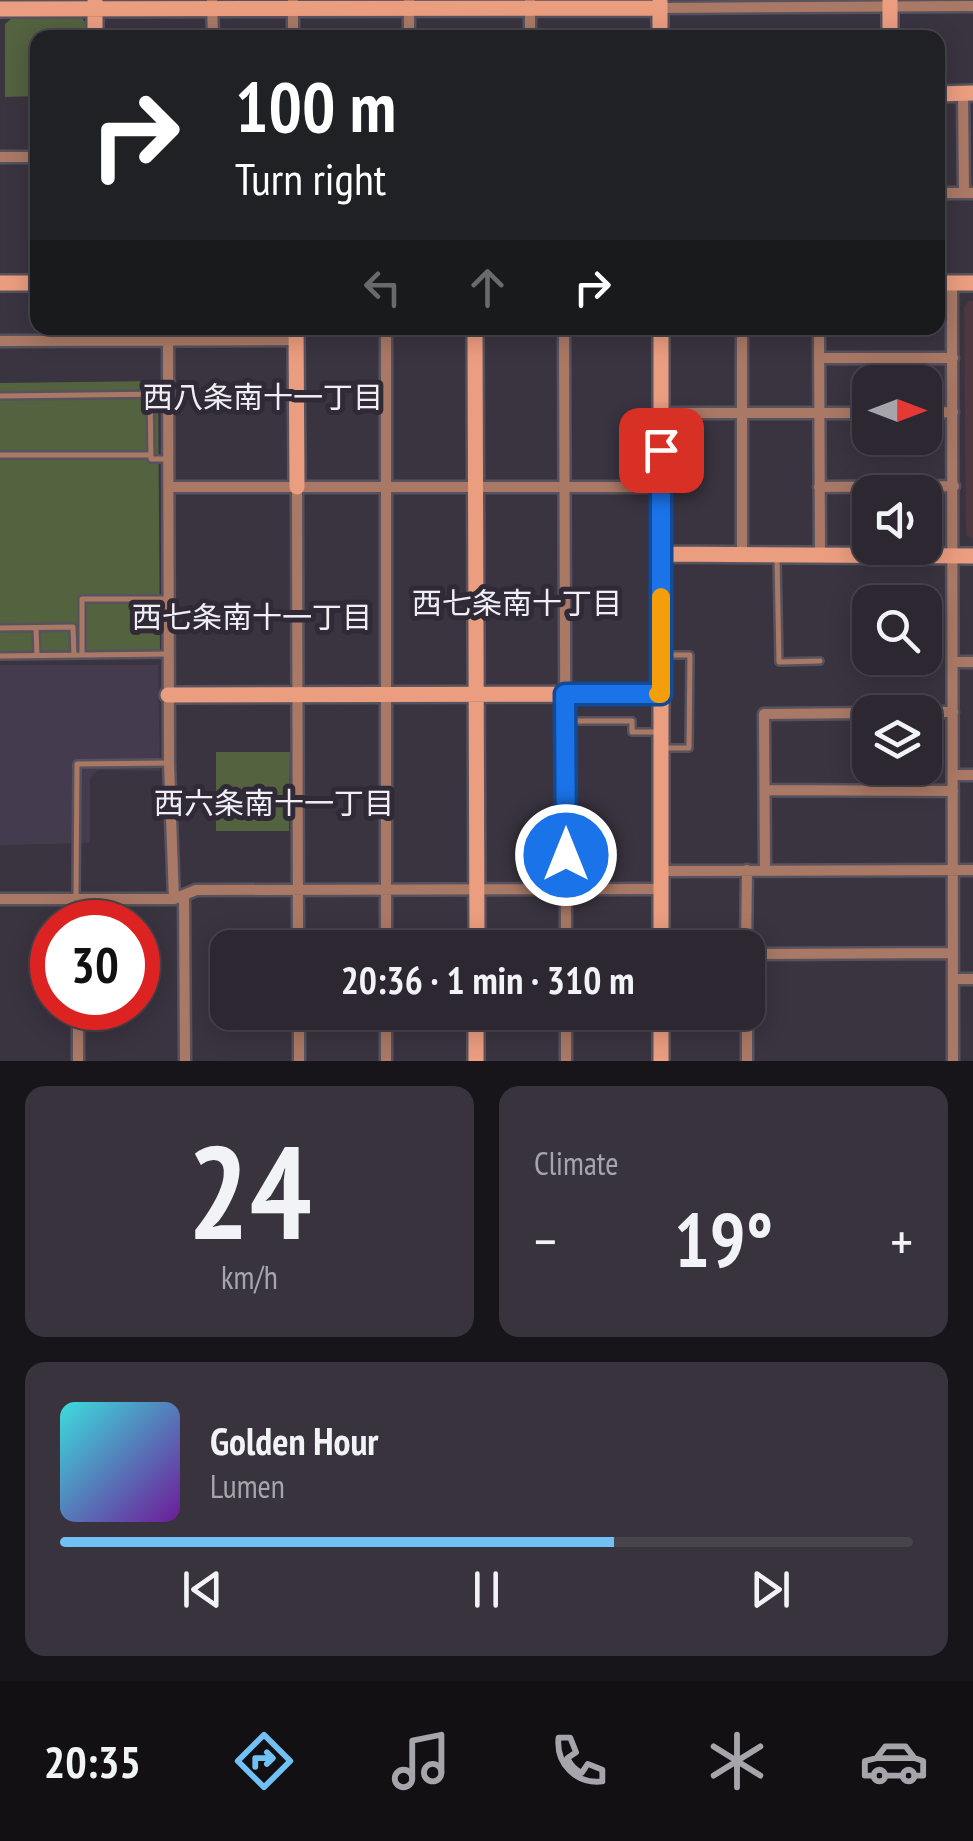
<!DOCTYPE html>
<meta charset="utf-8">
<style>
body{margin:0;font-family:"PT Sans Narrow","Noto Sans JP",sans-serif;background:#38333c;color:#f1f3f6;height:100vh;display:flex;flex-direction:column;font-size:38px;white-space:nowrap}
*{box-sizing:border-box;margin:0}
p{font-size:32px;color:#a6a5ab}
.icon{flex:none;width:55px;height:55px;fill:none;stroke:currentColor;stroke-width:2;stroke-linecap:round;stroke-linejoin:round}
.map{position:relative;height:1061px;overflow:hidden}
.details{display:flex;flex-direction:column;gap:25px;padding:25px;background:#18151a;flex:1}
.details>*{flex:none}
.guide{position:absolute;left:30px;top:30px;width:915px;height:305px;border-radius:20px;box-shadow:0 5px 25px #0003,0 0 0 2px #48444c;background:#202124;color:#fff;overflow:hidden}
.needle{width:65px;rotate:90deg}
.controls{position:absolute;left:852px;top:365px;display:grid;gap:20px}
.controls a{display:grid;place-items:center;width:90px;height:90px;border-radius:20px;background:#2c2730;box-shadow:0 5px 25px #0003,0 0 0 2px #48444c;font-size:50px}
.speed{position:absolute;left:30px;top:900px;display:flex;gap:20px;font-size:50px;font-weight:700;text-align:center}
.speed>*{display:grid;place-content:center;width:130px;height:130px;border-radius:50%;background:#2c2730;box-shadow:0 5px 25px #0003,0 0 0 2px #48444c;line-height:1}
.speed .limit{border:15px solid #d22;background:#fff;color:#111}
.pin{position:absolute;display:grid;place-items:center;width:85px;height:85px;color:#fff;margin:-42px;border-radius:20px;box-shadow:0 5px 15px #0006}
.me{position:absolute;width:110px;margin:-55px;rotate:0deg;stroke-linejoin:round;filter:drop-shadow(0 0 8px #0008)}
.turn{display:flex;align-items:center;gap:35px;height:210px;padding:0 40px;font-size:45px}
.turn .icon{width:130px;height:130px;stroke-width:2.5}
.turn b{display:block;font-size:70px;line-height:85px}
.lanes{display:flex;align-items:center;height:95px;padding:0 40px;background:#0003;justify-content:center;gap:50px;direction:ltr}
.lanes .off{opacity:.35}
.big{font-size:75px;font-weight:800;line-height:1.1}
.details .tile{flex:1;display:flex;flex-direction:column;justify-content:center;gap:15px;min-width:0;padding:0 35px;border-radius:20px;background:#38333c}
.details .dial{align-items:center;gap:0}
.dial b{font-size:130px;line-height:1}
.song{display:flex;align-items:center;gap:30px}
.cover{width:120px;height:120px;border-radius:15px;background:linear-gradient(135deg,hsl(180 70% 55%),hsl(280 70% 35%))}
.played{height:10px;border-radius:5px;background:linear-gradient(90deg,#72c1f5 65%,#48444c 65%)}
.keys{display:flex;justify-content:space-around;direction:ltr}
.heat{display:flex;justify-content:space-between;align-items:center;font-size:55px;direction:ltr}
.details .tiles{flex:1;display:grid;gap:25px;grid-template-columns:1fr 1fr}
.tile:last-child{grid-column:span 2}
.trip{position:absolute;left:210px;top:930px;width:555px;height:100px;border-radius:20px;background:#2c2730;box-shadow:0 5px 25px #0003,0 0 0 2px #48444c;font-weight:800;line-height:100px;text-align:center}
.dock{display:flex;height:160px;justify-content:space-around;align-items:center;background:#121013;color:#a6a5ab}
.dock .icon{width:70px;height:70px}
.dock .current{color:#72c1f5}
.dock b{font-size:45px;color:#f1f3f6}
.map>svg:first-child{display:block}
.built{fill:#443c4e}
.medical{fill:#4c383e}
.green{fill:#53623f}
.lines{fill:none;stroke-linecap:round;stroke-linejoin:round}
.lane-casing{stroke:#57525d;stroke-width:10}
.street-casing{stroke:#57525d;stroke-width:15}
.secondary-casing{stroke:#57525d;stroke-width:20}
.lane{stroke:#aa7966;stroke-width:5}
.street{stroke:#aa7966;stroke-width:10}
.secondary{stroke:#eb9d7f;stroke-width:15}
.route-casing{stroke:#114b97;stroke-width:25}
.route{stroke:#1a73e8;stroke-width:18}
.slow{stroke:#f59e0b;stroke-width:18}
.labels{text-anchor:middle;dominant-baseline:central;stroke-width:10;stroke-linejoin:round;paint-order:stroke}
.neighbourhood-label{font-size:30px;fill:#f1edf5;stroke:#2f2a36}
</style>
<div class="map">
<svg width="973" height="1061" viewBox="0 0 973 1061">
<rect width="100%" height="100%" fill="#3a3440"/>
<path class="built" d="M 0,665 L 158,665 L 160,771 L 98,770 L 90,778 L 90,843 L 0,845 Z"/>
<path class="medical" d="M 969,301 L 973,301 L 973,539 L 966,535 L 964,307 Z"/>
<path class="green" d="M 82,18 L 88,27 L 88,37 L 38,38 L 37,96 L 5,97 L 5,24 L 11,19 Z
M 158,381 L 160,651 L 0,653 L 0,383 Z
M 216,752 L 290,752 L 289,831 L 216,831 Z"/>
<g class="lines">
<defs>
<path id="lane" d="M 150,394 L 151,459 L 168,459
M 0,396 L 167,394
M 0,455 L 151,455
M 777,559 L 779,662 L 820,661
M 0,628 L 73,627 L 74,655
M 36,628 L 37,655
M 82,654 L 82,599 L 168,599
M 0,656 L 168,654
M 568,721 L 632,721 L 632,732 L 656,732
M 664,748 L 689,748 L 690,655 L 664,655
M 76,898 L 77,764 L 169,763"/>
<path id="street" d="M 212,0 L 213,38
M 293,0 L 293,38
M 530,0 L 530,38
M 660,8 L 973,6
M 409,38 L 409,0
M 963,93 L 964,193
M 0,157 L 38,157
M 938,193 L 973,193
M 952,283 L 953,1061
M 168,328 L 169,763 L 174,899
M 564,328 L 566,948
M 742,328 L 742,556
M 819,328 L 820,556
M 0,341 L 296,340
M 820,358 L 953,358
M 661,413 L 870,413
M 925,413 L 953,412
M 169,487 L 661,487
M 297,487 L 298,948
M 819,487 L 954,486
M 953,662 L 973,662
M 884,712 L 953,712
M 953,775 L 973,775
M 765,790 L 953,791
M 765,870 L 764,714 L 870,713
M 661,871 L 973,870
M 184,895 L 185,1061
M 76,898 L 76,922
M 0,899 L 174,899 L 196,890 L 661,889
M 386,948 L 386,328
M 746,948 L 747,870
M 748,954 L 953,953
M 953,979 L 973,979
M 78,1008 L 78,1061
M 299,1012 L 299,1061
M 386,1012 L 386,1061
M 566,1012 L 566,1061
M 747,1012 L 747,1061"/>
<path id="secondary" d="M 95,2 L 95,38
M 660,2 L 660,38
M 0,9 L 660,8
M 890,38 L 890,0
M 938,94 L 973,93
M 0,283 L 38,283
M 938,283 L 973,283
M 296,328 L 297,487
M 475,328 L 477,948
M 661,328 L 661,948
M 661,554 L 973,556
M 168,695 L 661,694
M 661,1012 L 661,1061
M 476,1061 L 476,1012"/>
</defs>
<use href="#lane" class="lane-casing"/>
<use href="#street" class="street-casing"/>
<use href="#secondary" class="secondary-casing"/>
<use href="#lane" class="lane"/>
<use href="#street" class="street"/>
<use href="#secondary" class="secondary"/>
</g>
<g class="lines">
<defs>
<path id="route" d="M 566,855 L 565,694 L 661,694 L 661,450"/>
</defs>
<use href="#route" class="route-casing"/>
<use href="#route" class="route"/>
<path class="slow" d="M 658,694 L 661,694 L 661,597"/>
</g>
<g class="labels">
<g class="neighbourhood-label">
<text x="263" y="396">西八条南十一丁目</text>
<text x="517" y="602">西七条南十丁目</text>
<text x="252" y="616">西七条南十一丁目</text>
<text x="274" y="802">西六条南十一丁目</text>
</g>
</g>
</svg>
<div class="controls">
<a><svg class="needle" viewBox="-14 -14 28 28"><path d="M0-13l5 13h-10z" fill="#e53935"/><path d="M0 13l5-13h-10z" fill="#a6a5ab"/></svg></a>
<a><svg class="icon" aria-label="sound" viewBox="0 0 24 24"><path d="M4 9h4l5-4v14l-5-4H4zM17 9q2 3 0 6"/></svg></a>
<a><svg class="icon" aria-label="search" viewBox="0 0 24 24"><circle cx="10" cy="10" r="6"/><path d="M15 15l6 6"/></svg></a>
<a><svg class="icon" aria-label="layers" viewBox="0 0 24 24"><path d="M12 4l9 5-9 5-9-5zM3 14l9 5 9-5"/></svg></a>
</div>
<div class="speed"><div class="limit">30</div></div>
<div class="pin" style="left:661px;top:450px;background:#d93025"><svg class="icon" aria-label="arrive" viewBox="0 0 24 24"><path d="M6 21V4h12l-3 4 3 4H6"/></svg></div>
<svg class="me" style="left:566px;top:855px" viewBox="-20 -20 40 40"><circle r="17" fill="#1a73e8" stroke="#fff" stroke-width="3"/><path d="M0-11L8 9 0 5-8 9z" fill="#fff"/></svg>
<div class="trip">20:36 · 1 min · 310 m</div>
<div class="guide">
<div class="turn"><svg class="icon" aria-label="right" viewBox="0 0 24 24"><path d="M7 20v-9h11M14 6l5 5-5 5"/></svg><div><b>100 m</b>Turn right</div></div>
<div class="lanes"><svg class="icon off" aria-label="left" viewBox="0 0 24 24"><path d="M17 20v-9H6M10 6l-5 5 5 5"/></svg><svg class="icon off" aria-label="ahead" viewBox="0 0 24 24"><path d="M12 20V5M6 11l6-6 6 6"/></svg><svg class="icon" aria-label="right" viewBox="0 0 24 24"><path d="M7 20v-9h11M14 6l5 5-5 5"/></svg></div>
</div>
</div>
<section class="details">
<div class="tiles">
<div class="tile dial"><b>24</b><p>km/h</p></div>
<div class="tile"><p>Climate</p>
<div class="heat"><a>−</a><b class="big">19°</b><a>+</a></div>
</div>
<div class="tile">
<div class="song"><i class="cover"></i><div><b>Golden Hour</b><p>Lumen</p></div></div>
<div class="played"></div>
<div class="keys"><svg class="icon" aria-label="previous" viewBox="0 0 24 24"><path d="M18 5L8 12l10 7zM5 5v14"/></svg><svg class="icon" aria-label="pause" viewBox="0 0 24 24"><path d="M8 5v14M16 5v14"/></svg><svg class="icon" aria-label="next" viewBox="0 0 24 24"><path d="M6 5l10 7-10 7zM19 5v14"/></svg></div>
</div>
</div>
</section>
<nav class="dock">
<b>20:35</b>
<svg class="icon current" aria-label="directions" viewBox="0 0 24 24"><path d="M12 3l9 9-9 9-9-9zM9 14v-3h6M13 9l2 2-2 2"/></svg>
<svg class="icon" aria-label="music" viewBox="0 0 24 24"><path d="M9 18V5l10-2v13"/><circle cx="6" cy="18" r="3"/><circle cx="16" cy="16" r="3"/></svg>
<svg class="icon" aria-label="phone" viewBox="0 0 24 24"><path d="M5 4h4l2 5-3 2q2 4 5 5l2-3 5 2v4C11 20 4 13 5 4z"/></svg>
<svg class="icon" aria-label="climate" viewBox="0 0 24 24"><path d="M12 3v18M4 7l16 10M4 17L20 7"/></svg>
<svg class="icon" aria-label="car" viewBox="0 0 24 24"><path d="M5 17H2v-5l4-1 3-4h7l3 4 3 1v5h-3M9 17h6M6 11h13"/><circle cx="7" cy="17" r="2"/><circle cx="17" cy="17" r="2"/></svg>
</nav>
